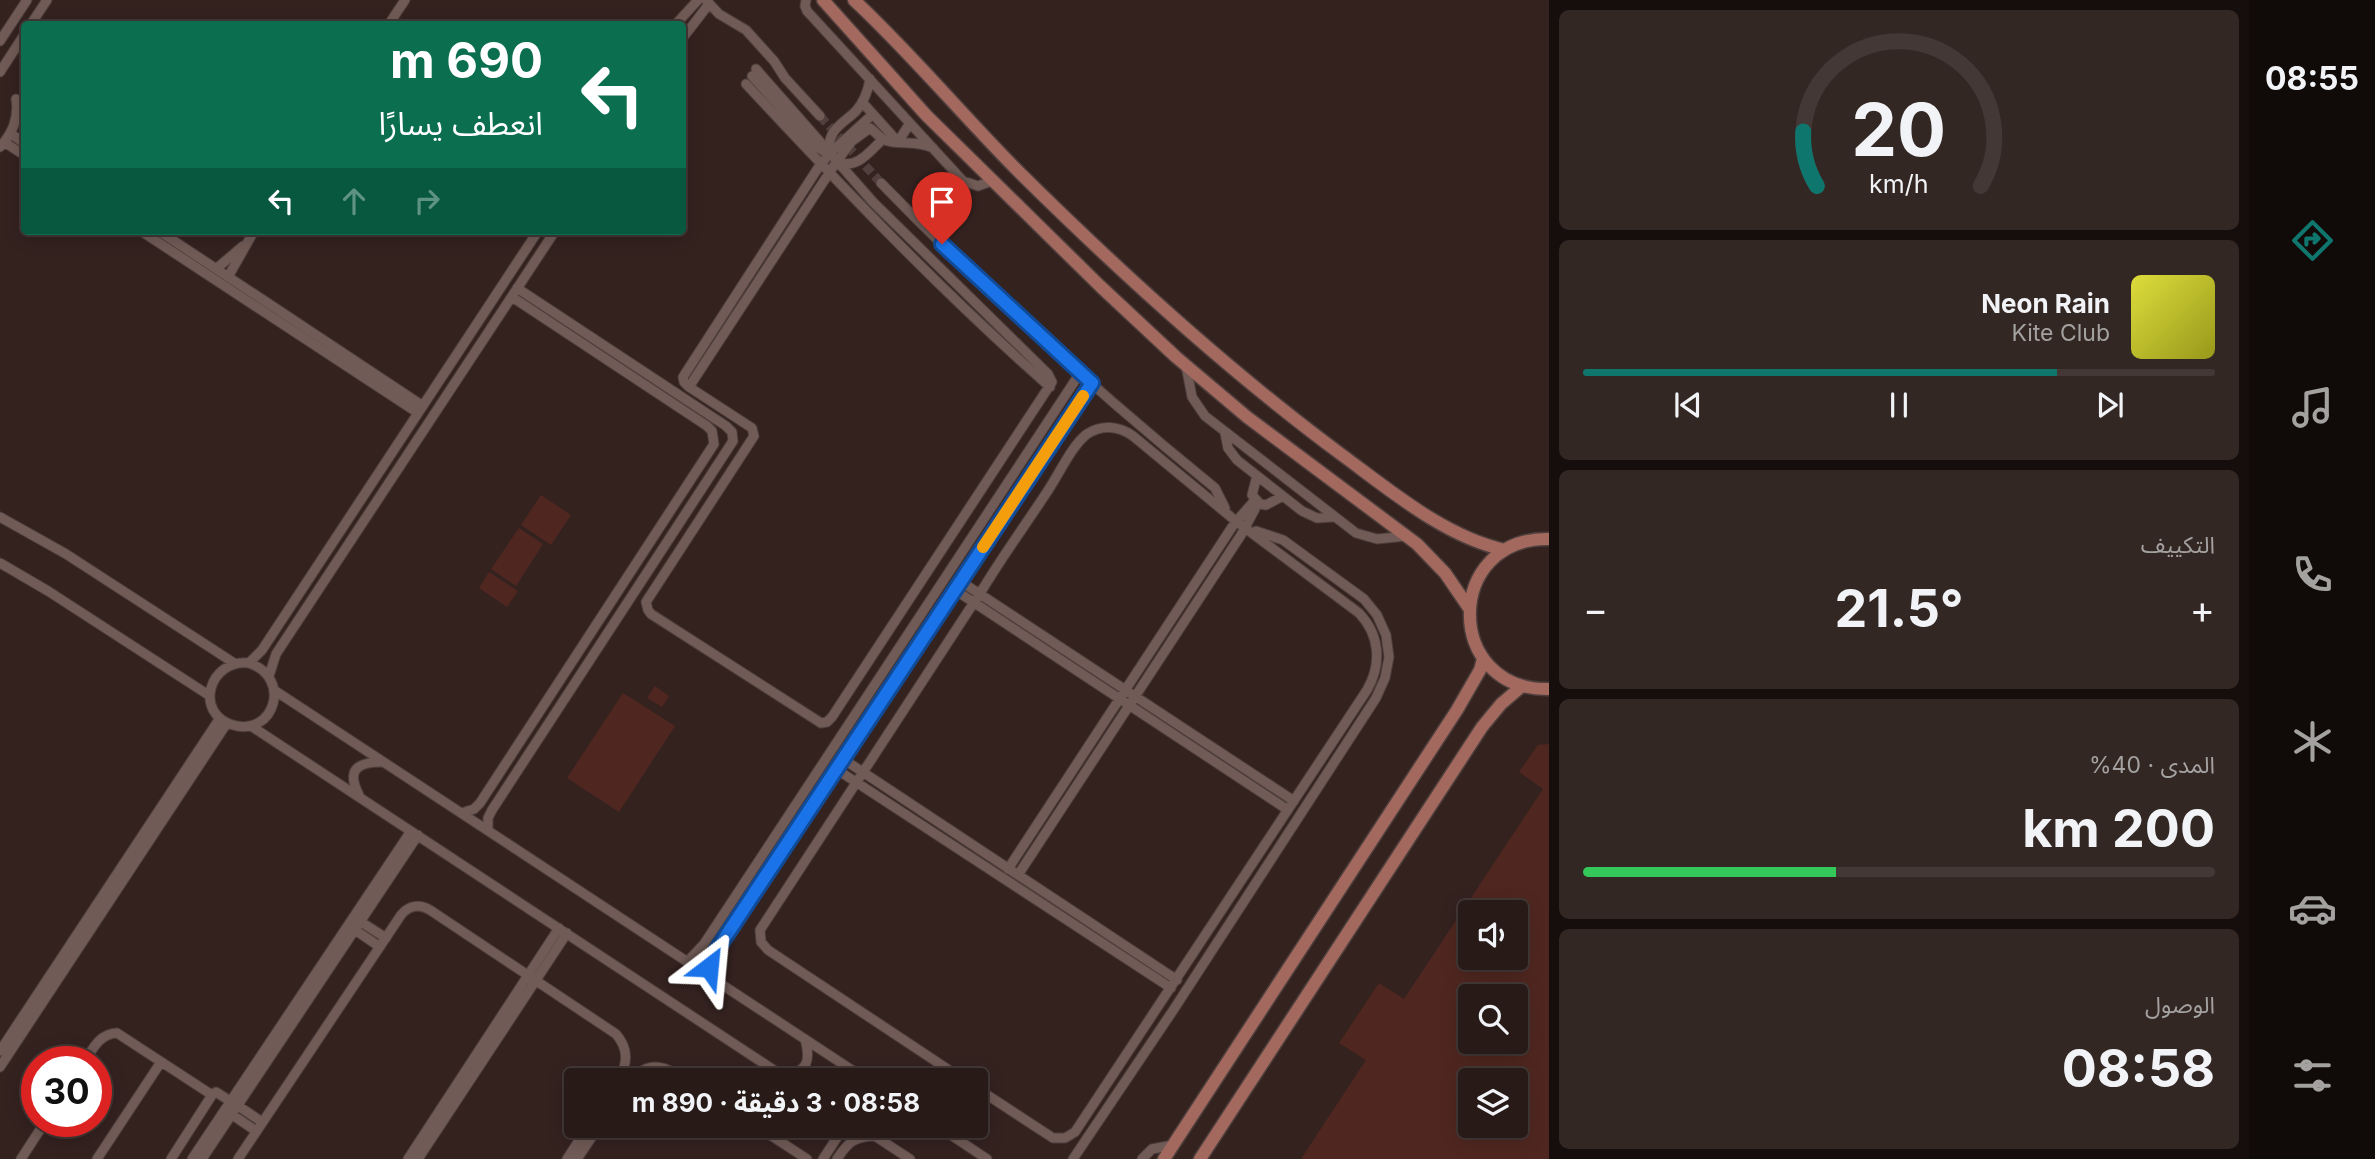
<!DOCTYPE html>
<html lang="ar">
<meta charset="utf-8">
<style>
body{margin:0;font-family:Inter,"Noto Sans Arabic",sans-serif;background:#332724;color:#f1f3f6;direction:rtl;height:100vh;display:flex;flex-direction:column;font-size:26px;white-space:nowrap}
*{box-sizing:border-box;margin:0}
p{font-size:23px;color:#a4a1a1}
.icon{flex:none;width:38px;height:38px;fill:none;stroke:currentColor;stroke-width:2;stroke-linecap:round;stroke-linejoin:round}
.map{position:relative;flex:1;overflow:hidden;direction:ltr}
.side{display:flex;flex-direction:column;gap:10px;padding:10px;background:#150e0d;width:700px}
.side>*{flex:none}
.guide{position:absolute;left:21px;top:21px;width:665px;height:214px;border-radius:7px;box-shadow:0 4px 18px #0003,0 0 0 2px #433836;direction:rtl;background:#0b6e4f;color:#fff;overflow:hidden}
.controls{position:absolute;left:1458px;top:900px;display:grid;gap:14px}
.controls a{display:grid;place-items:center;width:70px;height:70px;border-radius:7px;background:#271a17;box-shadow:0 4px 18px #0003,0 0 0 2px #433836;font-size:35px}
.speed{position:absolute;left:21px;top:1046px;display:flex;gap:14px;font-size:35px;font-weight:700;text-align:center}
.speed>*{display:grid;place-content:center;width:91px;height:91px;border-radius:50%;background:#271a17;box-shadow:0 4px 18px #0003,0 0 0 2px #433836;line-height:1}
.speed .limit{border:10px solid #d22;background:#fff;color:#111}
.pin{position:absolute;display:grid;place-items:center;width:60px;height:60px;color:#fff;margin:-72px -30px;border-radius:50% 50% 50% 0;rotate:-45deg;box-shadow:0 0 7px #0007}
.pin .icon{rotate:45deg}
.me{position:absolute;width:77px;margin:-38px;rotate:29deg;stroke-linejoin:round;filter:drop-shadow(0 0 5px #0008)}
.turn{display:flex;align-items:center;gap:24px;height:147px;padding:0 28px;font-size:32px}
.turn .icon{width:91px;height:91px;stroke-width:2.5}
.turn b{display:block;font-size:49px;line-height:60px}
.lanes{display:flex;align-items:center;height:66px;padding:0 28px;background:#0003;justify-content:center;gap:35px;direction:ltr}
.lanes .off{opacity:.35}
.big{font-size:52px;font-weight:700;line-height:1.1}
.side .widget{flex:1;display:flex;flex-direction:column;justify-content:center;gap:10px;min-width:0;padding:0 24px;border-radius:10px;background:#332724}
.side .dial{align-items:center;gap:0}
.dial svg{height:182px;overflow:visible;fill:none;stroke:#433836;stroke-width:7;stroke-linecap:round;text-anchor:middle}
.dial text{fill:#f1f3f6;stroke:none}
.song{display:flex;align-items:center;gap:21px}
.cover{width:84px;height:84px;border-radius:10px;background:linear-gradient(135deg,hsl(60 70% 55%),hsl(60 70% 35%))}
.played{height:7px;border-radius:4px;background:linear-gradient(90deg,#0f766e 75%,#433836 75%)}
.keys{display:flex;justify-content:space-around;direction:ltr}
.heat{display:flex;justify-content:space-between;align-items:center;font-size:38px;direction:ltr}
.charge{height:10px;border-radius:5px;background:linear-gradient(90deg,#34c759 40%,#433836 0)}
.trip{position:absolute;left:564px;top:1068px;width:424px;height:70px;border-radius:7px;background:#271a17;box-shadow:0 4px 18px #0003,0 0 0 2px #433836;font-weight:700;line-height:70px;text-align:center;direction:rtl}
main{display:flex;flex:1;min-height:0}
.menu{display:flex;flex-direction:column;width:126px;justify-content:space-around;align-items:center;background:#100a09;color:#a4a1a1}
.menu .icon{width:49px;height:49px}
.menu .on{color:#0f766e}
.menu b{font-size:32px;color:#f1f3f6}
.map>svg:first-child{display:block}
.green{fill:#502720;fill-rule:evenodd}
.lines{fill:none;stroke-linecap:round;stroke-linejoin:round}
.minor-tunnel{stroke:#503f3c;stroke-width:9;stroke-dasharray:9 4.5;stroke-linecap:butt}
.minor-casing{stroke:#4e3f3c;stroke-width:11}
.major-casing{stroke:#4e3f3c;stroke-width:15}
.minor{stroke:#715b57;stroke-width:9}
.major{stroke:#a3695f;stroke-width:12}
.route-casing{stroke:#114b97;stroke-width:18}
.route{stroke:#1a73e8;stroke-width:12}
.slow{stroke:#f59e0b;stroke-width:12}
</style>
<main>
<nav class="menu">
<b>08:55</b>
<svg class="icon on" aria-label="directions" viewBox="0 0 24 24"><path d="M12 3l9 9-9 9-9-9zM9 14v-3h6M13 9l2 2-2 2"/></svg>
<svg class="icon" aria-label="music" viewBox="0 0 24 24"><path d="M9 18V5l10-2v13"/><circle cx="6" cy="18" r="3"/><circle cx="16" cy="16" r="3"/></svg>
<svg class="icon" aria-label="phone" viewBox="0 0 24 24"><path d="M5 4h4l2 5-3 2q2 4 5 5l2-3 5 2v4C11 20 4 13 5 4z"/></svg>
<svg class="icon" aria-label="climate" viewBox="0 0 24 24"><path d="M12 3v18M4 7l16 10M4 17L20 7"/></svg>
<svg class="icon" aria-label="car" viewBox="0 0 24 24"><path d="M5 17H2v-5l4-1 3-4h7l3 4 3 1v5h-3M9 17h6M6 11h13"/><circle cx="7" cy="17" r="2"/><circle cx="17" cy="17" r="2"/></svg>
<svg class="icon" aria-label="filters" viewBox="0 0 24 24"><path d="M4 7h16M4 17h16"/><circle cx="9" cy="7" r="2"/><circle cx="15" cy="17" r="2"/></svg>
</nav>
<section class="side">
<div class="widget dial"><svg viewBox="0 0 100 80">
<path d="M14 69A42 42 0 1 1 86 69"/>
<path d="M14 69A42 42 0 0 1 8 45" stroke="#0f766e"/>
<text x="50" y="56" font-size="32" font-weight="700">20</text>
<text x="50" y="72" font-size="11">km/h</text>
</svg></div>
<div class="widget">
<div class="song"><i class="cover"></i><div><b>Neon Rain</b><p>Kite Club</p></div></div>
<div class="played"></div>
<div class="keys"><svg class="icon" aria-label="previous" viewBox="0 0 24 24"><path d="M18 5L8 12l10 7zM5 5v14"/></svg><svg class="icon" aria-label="pause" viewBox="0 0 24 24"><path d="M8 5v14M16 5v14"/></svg><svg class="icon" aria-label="next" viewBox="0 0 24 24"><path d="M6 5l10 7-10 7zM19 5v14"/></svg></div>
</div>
<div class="widget"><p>التكييف</p>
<div class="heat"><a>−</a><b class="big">21.5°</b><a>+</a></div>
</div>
<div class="widget"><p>المدى · 40%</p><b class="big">200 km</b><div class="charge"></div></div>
<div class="widget"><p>الوصول</p><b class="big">08:58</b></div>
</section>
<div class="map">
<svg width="1549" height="1159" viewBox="0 0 1549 1159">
<rect width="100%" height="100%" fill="#34221f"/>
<path class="green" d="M 541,495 L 571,515 L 551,545 L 521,525 Z
M 519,528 L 543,544 L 516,586 L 491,569 Z
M 489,572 L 518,591 L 507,607 L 479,588 Z
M 655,686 L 669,696 L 662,707 L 647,698 Z
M 623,693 L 675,726 L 619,812 L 567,778 Z
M 1549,744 L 1549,1159 L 1301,1159 L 1366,1060 L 1339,1043 L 1379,983 L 1404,999 L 1543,789 L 1519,772 L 1538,745 ZM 1470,912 L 1516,912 L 1516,957 L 1470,957 ZM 1470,996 L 1516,996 L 1516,1041 L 1470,1041 ZM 1470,1080 L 1516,1080 L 1516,1125 L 1470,1125 Z"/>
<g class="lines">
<path class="minor-tunnel" d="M 820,116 L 881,183"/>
<defs>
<path id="minor" d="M 706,0 L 719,14 L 746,30 L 774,61 L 785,78 L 820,116
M 806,0 L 805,6 L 807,11 L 963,181 L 978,186 L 992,181
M 31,24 L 47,0
M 389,24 L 405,0
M 676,24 L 698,0
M 682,39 L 709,4
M 0,41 L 27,0
M 756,69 L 873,202 L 1048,374 L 1052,382 L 832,717 L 827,722 L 821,723 L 651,614 L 648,610 L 646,602 L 754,436 L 752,428 L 689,387 L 684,382 L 683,377 L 818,168 L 830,153 L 873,114
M 0,72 L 24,35
M 752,76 L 815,146 L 825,152
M 746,84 C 844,189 942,292 1050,387
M 862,102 L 898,142 L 910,123
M 10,133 L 24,143
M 4,142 L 24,155
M 0,147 C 13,133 19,117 16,99
M 830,152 C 826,130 843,124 856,111 C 864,102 868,91 870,79
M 838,162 C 857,170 870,151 883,139
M 881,183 C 986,291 1098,393 1215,488 L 1225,508
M 141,231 L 418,413
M 159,231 L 423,406
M 216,269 L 243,246
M 228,277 L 254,231
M 1186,366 L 1192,397 L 1205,416 L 1356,533 L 1377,539 L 1407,536
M 689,387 L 837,161 L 852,141 L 870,128 C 874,131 878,136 883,139 C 894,146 915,139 933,148
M 1225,433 L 1228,448 L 1237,460 L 1302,511 L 1317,518 L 1333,517
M 1257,476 L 1252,495 L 1260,504 L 1266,505 L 1283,496
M 0,517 L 66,554 L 234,663
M 0,563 L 48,591 L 210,696
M 960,581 L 1294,801
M 955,590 L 1288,810
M 249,663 C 293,678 274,737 233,725 C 194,714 208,659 249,663 L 262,650 L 538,231
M 269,676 L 276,654 L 555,231
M 274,690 L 867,1080
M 251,726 L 789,1080
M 843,759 L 1177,980
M 836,769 L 1171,988
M 359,795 C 346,770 357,762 382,762
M 462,813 L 474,809 L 480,803 L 714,444 L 712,431 L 707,426 L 512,297
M 488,830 L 488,818 L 492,810 L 733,441 L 732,432 L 726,426 L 517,288
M 1008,869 L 1234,524 L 1255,500
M 1018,875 L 1241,535 L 1255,509
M 361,922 L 386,938
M 355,930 L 380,947
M 687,962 L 704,944 L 1080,373
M 708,976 L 710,963 L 716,951 L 1092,383
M 0,1051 L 220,718
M 84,1062 C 93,1049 99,1034 117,1033 L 212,1095 L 171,1159
M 0,1067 L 227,723
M 783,1076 C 808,1072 811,1061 805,1039
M 632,1080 C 649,1059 667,1067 686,1080
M 964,1080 L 768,950 L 761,942 L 760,930 L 984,587 C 1004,554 1026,524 1047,492 C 1058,476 1072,445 1087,434 C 1102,424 1119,426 1133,436 L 1237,522 L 1359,613 C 1380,635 1382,664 1367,690 L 1075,1132 L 1065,1138 L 1053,1138 L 975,1087
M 212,1095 L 216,1092 L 230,1101
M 237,1105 L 262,1122
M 231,1114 L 256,1131
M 755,1125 L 807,1159
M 858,1125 L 910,1159
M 936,1125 L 987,1159
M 21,1159 L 45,1122
M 97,1159 L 161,1062
M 192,1159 L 411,831
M 202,1159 L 418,835
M 238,1159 L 401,915 C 409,905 420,904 430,910 L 616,1034 C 629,1049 628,1064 618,1080
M 408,1159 L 559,928
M 418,1159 L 567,933
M 567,1159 L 589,1125
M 577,1159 L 600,1125
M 823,1159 L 838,1136 L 839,1125
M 837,1159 C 848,1142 854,1137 874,1136
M 1073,1159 L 1174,1009 L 1376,698 L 1385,678 L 1389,657 L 1386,635 L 1377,615 L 1364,599 L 1283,540 L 1256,531
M 1142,1159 L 1152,1149 L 1173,1145"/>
<path id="major" d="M 823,0 L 926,115 L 1100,286 L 1176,357 L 1247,417 L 1417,544 L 1445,573 L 1469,608
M 854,0 C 912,54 963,116 1019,172 C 1121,273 1227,370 1342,455 C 1391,491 1445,537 1505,550
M 1549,539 C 1444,537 1443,691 1549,689
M 1164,1159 L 1457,710 L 1480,670 L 1483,659
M 1200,1159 L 1482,727 L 1501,704 L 1522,686"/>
</defs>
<use href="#minor" class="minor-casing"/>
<use href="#major" class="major-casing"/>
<use href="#minor" class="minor"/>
<use href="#major" class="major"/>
</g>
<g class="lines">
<defs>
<path id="route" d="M 709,967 L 716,951 L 1092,383 L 942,244"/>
</defs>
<use href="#route" class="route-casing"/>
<use href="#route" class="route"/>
<path class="slow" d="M 983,547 L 1083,396"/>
</g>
</svg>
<div class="controls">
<a><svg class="icon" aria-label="sound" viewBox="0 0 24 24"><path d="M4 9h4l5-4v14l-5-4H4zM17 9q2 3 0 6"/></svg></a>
<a><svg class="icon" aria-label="search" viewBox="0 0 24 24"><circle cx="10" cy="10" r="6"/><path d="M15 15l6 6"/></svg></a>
<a><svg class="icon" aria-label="layers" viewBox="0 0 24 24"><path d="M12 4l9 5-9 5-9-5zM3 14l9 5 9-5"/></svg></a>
</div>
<div class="speed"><div class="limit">30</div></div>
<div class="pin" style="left:942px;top:244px;background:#d93025"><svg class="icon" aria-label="arrive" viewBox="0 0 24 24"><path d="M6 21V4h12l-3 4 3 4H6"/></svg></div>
<svg class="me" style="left:709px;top:967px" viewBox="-20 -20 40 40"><path d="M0-17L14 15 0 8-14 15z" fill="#1a73e8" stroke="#fff" stroke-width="4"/></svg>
<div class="trip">08:58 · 3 دقيقة · 890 m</div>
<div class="guide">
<div class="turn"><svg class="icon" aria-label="left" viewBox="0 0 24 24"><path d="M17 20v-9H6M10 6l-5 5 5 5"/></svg><div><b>690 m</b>انعطف يسارًا</div></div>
<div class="lanes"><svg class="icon" aria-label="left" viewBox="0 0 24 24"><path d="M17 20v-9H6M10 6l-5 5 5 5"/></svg><svg class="icon off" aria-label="ahead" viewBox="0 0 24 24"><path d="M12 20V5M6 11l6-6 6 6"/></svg><svg class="icon off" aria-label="right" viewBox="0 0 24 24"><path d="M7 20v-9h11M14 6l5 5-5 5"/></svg></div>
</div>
</div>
</main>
